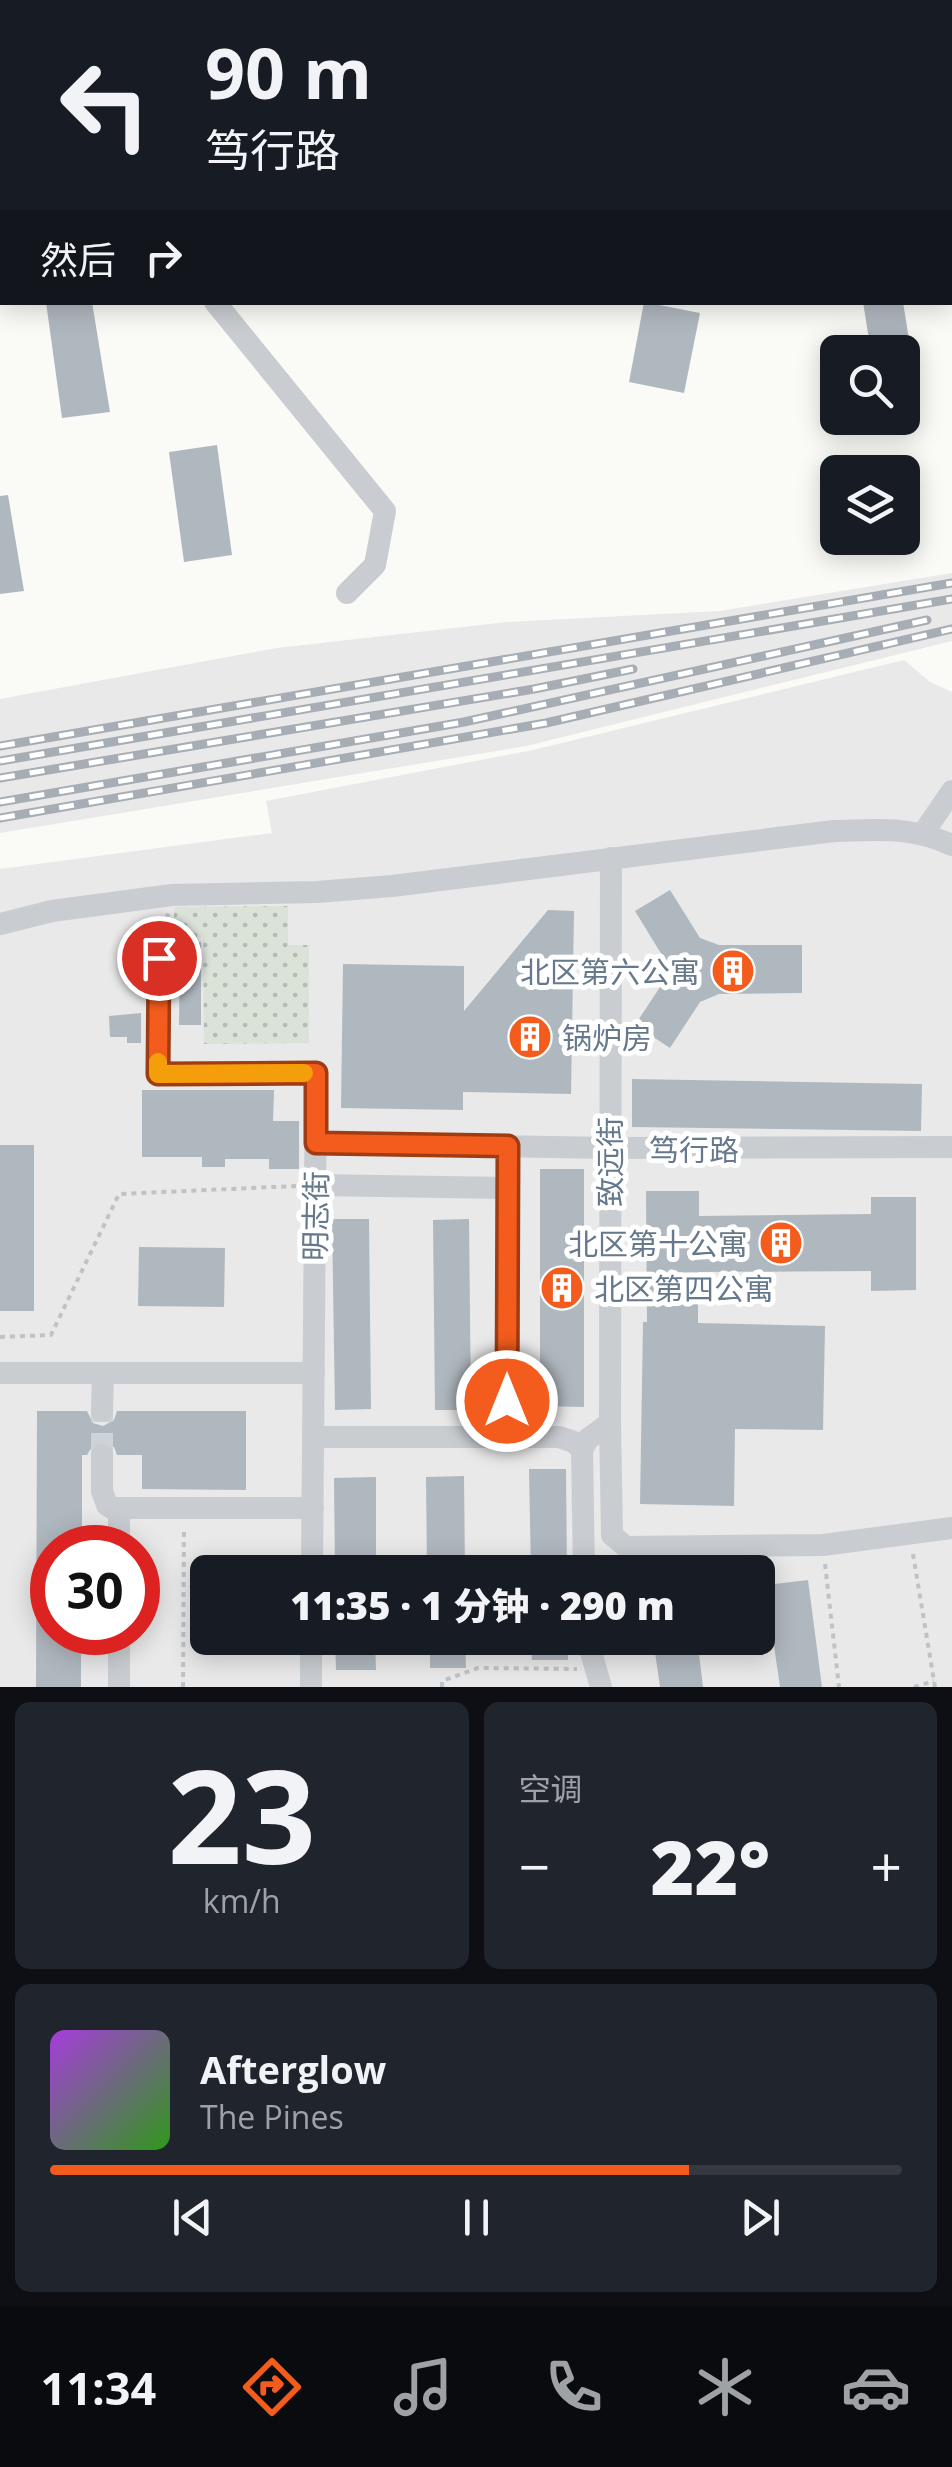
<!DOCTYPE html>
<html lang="zh">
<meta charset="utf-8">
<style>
body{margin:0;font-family:"Open Sans","Noto Sans SC",sans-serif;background:#20242c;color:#f1f3f6;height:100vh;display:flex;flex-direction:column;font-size:38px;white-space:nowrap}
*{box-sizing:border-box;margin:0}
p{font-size:32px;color:#9ea1a6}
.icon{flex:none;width:55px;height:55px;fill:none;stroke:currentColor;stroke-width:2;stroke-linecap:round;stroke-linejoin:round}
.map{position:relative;height:1687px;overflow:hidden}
.sheet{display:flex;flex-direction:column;gap:15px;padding:15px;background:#0d0f14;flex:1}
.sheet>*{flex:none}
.guide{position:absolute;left:0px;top:0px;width:952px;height:305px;box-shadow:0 5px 25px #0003;background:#171b24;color:#f1f3f6;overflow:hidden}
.tools{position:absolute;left:820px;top:335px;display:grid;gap:20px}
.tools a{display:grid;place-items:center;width:100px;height:100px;border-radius:15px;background:#171b24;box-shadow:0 5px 25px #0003;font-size:50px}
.speed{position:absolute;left:30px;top:1525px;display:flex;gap:20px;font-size:50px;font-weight:700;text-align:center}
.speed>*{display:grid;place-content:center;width:130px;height:130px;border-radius:50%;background:#171b24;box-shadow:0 5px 25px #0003;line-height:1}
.speed .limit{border:15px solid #d22;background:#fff;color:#111}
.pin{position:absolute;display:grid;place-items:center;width:85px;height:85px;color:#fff;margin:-42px;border:5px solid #fff;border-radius:50%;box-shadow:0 2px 10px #0007}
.me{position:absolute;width:110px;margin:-55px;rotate:0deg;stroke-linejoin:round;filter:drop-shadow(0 0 8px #0008)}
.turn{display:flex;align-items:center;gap:35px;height:210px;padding:0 40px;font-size:45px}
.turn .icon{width:130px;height:130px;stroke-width:2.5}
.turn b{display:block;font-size:70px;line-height:85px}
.then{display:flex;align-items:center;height:95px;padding:0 40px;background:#0003;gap:20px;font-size:38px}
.big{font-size:75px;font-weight:800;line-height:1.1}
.sheet .tile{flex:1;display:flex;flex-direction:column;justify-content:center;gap:15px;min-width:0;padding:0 35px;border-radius:15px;background:#20242c}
.sheet .dial{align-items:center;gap:0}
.dial b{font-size:130px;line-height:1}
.song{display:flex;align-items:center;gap:30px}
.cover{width:120px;height:120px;border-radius:15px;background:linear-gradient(135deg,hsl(280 70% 55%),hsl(110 70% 35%))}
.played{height:10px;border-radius:5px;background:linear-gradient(90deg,#f35c1d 75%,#363941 75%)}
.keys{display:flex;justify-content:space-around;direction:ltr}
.heat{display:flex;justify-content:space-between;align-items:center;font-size:55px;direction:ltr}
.sheet .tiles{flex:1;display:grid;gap:15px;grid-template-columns:1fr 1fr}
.tile:last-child{grid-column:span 2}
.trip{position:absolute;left:190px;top:1555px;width:585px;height:100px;border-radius:15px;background:#171b24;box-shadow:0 5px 25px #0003;font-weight:800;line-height:100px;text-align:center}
.menu{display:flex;height:160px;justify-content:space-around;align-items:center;background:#090b0e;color:#9ea1a6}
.menu .icon{width:70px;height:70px}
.menu .on{color:#f35c1d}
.menu b{font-size:45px;color:#f1f3f6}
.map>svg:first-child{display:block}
.built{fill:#e8e9e8;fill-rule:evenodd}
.grass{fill:url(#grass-dots)}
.building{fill:#b0b8bf}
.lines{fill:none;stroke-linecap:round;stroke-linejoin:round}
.minor-tunnel{stroke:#ced3d7;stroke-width:22;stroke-dasharray:22 11;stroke-linecap:butt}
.path{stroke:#c0c3c5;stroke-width:4;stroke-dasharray:5 5;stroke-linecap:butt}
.minor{stroke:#c9cdd1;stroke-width:22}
.rail-casing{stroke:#a7adb4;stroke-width:9}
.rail{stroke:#fff;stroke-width:5;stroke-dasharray:15;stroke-linecap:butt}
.route-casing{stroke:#9e3c13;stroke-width:25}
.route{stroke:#f35c1d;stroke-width:18}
.slow{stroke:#f59e0b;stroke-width:18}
.labels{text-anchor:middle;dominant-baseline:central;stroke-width:10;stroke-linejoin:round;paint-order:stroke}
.poi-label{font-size:30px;fill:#66788b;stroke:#fff;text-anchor:end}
.street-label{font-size:30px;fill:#66788b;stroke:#fff}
</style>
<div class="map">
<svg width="952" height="1687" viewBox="0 0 952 1687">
<defs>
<pattern id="grass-dots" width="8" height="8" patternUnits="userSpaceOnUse" patternTransform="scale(2.5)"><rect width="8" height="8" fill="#dbe2d8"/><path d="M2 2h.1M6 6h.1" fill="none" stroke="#b5bcb5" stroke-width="1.8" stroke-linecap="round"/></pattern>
</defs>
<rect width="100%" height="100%" fill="#fafaf7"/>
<path class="built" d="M 952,573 L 952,641 L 526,746 L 0,833 L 0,699 L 277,648 L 507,622 L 720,611 Z
M 904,660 L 930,682 L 952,692 L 952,1687 L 0,1687 L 0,869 L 272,833 L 266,801 L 533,750 ZM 52,1548 L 138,1548 L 138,1632 L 52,1632 ZM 208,1572 L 758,1572 L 758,1638 L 208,1638 Z"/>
<path class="grass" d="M 288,906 L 288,945 L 309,945 L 309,1043 L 204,1044 L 203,938 L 174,937 L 174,907 Z"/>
<path class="building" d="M 46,302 L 92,302 L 110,412 L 62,418 Z
M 644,302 L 700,313 L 684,393 L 629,382 Z
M 863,302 L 903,302 L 911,352 L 871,352 Z
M 217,445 L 232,555 L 184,562 L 169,452 Z
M 8,495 L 24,591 L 0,594 L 0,496 Z
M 670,890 L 700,938 L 719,945 L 802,945 L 802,993 L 719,994 L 700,1002 L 670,1048 L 635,1025 L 664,981 L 665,960 L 635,911 Z
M 548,910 L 574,911 L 571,1094 L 463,1092 L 463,1110 L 341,1108 L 343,964 L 464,966 L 464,1011 Z
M 147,942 L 144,981 L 126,981 L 126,943 Z
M 180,942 L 201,942 L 201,1025 L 179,1025 Z
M 141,1013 L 141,1043 L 127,1043 L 127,1037 L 110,1037 L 109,1016 Z
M 632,1079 L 922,1084 L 921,1131 L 632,1127 Z
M 142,1090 L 274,1090 L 273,1121 L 299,1121 L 299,1169 L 269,1169 L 269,1159 L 225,1159 L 225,1167 L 202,1167 L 202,1157 L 142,1157 Z
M 0,1145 L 34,1145 L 34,1311 L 0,1311 Z
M 540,1169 L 584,1169 L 584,1407 L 540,1406 Z
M 646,1191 L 699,1191 L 699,1216 L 871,1214 L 871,1197 L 916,1197 L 916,1290 L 871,1291 L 871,1271 L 698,1272 L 698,1323 L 825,1326 L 823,1430 L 735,1429 L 734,1506 L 640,1504 L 643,1322 L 647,1322 Z
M 332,1219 L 369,1219 L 371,1409 L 335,1410 Z
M 469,1219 L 471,1410 L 435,1410 L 433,1220 Z
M 139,1247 L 225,1248 L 224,1307 L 138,1306 Z
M 37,1411 L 87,1411 L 93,1423 L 103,1426 L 114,1420 L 117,1411 L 246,1411 L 246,1490 L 142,1489 L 142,1455 L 117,1455 L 114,1447 L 103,1440 L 94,1443 L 87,1455 L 82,1455 L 82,1548 L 52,1548 L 52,1632 L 81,1632 L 81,1687 L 36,1687 Z
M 529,1469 L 566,1469 L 567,1572 L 531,1572 Z
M 464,1476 L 465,1572 L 427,1572 L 426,1477 Z
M 376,1477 L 376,1572 L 335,1572 L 334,1478 Z
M 808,1580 L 822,1687 L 780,1687 L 772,1632 L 758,1634 L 758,1586 Z
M 335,1638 L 375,1638 L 376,1670 L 336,1670 Z
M 430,1638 L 465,1638 L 466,1668 L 430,1668 Z
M 531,1638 L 568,1638 L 568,1660 L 532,1660 Z
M 653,1638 L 697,1638 L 703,1687 L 660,1687 Z"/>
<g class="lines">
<path class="minor-tunnel" d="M 102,1455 L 102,1411"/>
<path class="path" d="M 163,938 L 168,913
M 0,1337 L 51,1335 L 119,1194 L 296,1186
M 913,1554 L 935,1687
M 825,1564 L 839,1687
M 183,1687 L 184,1528
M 442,1687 L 442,1681 L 478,1668 L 577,1669
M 914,1687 L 934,1681"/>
<path class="minor" d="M 474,0 L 474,2
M 498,0 L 498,2
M 195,2 L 195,0
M 0,213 L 2,213
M 215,302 L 385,511 L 375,565 L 347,593
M 924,832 L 952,791
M 0,924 L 52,911 L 172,895 L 317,892 L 392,886 L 834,831 C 878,830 911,826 952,845
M 159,958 L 158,1074 L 316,1073 L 312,1572
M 317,1143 L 608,1148 L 952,1147
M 315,1185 L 507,1188
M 0,1373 L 314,1373
M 102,1411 L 103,1373
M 610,1423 L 612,1535 L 626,1547 L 823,1545 L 952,1528
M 507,1436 L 508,1146
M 313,1437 L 559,1437 L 574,1442 L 582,1450
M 102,1455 L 102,1491 L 107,1505 L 112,1508 L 313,1508
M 119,1548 L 119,1509
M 584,1572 L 582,1450 L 588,1439 L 610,1423 L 611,858
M 587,1638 L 601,1687
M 119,1687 L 119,1632
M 311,1687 L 311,1638"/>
<defs>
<path id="rail" d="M 0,746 L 952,583
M 0,761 L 952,599
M 0,778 L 534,689 L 633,669
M 0,802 L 464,722 L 927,620
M 0,818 L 546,723 L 952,629"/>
</defs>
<use href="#rail" class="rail-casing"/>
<use href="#rail" class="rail"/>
</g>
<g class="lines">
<defs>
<path id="route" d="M 159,958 L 158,1074 L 316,1073 L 316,1143 L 508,1146 L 507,1401"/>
</defs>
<use href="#route" class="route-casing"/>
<use href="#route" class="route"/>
<path class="slow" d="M 158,1062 L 158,1074 L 304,1073"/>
</g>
<defs>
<symbol id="building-disc" viewBox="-11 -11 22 22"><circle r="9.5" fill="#f35c1d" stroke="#fff"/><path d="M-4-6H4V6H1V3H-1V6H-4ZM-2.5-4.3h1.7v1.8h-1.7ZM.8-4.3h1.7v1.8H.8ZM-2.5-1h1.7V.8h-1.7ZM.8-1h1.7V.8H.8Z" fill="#fff"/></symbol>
</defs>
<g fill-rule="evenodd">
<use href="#building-disc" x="708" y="946" width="50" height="50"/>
<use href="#building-disc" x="505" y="1012" width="50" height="50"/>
<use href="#building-disc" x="756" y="1218" width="50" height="50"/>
<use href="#building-disc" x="537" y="1263" width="50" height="50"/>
</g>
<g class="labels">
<g class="poi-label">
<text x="700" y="971">北区第六公寓</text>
<text x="562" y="1037" text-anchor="start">锅炉房</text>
<text x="748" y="1243">北区第十公寓</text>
<text x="594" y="1288" text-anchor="start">北区第四公寓</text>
</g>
<g class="street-label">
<text x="694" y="1149">笃行路</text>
<text transform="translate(609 1162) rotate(-90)">致远街</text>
<text transform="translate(315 1216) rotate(-89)">明志街</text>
</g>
</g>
</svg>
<div class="tools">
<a><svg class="icon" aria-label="search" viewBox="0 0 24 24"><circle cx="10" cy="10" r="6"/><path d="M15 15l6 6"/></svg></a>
<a><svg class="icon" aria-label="layers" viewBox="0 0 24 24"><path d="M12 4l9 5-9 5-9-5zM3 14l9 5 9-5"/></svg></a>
</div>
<div class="speed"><div class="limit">30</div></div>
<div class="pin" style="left:159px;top:958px;background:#d93025"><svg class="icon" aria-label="arrive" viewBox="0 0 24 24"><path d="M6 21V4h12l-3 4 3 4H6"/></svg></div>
<svg class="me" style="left:507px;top:1401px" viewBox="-20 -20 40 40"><circle r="17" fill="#f35c1d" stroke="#fff" stroke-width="3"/><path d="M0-11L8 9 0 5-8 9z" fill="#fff"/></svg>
<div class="trip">11:35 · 1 分钟 · 290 m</div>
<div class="guide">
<div class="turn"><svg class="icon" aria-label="left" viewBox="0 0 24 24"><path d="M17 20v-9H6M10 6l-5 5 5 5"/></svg><div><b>90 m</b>笃行路</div></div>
<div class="then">然后<svg class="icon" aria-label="right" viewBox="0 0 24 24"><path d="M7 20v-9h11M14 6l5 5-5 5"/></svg></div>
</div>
</div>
<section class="sheet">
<div class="tiles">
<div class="tile dial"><b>23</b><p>km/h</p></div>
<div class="tile"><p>空调</p>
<div class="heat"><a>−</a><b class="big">22°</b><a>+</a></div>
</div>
<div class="tile">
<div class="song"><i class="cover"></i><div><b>Afterglow</b><p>The Pines</p></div></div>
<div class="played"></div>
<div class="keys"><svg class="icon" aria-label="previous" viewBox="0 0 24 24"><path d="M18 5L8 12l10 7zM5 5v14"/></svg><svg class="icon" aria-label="pause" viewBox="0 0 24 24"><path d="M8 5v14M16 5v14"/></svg><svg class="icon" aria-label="next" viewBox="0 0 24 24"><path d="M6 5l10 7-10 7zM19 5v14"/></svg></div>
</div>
</div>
</section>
<nav class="menu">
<b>11:34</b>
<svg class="icon on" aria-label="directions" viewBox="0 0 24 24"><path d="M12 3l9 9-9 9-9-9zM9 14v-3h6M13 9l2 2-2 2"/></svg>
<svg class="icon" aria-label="music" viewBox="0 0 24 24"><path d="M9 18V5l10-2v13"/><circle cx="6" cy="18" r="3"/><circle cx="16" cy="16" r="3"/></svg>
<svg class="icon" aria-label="phone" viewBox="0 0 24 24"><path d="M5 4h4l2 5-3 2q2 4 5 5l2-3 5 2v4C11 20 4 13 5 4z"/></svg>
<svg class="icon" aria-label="climate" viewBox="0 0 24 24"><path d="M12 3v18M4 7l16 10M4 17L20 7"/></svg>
<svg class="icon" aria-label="car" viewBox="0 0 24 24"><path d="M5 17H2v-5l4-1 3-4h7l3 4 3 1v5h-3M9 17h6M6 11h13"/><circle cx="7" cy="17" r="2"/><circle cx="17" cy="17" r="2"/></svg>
</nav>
